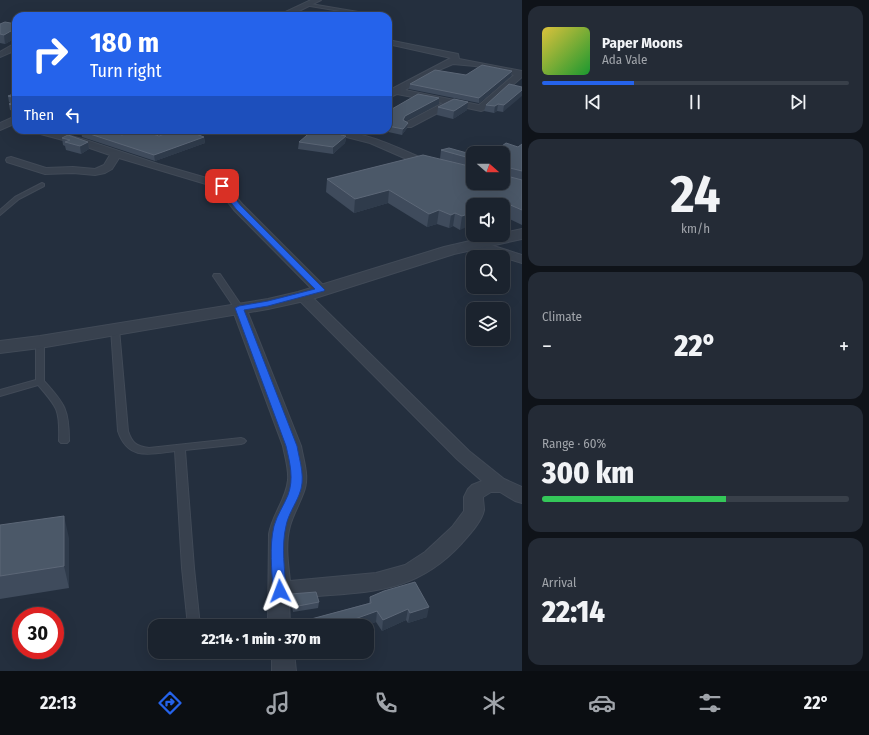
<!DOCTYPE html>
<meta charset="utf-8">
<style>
body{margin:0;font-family:"Fira Sans Condensed",sans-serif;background:#242b36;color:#f1f3f6;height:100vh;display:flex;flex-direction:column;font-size:15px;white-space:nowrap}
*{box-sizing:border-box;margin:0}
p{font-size:13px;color:#a0a4aa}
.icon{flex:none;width:22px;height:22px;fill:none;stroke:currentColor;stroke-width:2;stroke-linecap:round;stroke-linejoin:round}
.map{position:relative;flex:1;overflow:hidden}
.details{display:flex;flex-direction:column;gap:6px;padding:6px;background:#0f1319;width:347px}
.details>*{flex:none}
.top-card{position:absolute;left:12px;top:12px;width:380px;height:122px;border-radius:12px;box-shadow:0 4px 16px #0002,0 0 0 1px #39404a;background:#2563eb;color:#fff;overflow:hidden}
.needle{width:26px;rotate:110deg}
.tools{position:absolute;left:466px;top:146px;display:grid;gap:8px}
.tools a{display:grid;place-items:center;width:44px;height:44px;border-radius:8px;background:#1b232e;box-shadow:0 4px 16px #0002,0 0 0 1px #39404a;font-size:20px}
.speed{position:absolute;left:12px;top:607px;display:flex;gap:8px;font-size:20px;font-weight:700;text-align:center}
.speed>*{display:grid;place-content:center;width:52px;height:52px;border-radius:50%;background:#1b232e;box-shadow:0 4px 16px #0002,0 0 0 1px #39404a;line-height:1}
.speed .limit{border:6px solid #d22;background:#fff;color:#111}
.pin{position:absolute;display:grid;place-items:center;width:34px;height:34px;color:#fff;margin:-17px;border-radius:8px;box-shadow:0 2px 6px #0006}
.me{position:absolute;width:44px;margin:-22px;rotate:357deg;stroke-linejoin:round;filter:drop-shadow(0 0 3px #0008)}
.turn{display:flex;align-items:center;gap:14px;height:84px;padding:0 12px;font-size:18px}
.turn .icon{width:52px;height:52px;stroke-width:2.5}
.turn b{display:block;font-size:28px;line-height:34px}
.then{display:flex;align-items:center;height:38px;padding:0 12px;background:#0003;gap:8px;font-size:15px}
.big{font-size:30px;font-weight:800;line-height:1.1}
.details .card{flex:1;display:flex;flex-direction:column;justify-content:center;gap:6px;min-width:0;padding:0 14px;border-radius:12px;background:#242b36}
.details .dial{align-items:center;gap:0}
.dial b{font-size:52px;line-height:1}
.song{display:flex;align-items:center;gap:12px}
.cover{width:48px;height:48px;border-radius:6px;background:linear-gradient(135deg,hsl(50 70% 55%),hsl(130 70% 35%))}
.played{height:4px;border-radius:2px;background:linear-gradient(90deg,#2563eb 30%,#39404a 30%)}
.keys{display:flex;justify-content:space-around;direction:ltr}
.heat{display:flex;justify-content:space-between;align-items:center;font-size:22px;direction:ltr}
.charge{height:6px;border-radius:3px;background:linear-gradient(90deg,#34c759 60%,#39404a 0)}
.trip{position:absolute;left:148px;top:619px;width:226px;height:40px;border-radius:12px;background:#1b232e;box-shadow:0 4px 16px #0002,0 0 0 1px #39404a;font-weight:800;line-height:40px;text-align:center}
.dock{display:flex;height:64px;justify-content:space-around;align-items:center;background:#0b0e12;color:#a0a4aa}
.dock .icon{width:28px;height:28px}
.dock .on{color:#2563eb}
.dock b{font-size:18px;color:#f1f3f6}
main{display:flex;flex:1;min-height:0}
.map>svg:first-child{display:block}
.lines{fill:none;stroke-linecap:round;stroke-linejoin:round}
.service-casing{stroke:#414a57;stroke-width:2}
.minor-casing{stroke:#414a57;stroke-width:2}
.tertiary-casing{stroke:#414a57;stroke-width:2}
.service{fill:#38414e;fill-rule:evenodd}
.minor{fill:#38414e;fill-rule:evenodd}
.tertiary{fill:#38414e;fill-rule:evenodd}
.wall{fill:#3f4b5c;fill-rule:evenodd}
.shaded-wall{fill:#2f3b4b}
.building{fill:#4b5868;stroke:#5c6777}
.route{fill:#2563eb;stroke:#184099}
</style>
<main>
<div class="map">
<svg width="522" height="671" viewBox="0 0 522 671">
<rect width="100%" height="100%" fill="#242f3e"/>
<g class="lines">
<defs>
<path id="service" d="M 305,3 L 364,13 L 366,14 L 364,15 L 304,5 Z
M 42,183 L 44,184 L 44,186 L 19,199 L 0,215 L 0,210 L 15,197 Z
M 214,274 L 220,274 L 243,308 L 242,310 L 236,310 L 213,276 Z
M 112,327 L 118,327 L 119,329 L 128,431 C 132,443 136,446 149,448 L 241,438 L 244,439 L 246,441 L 244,443 L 241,444 L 185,450 L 194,568 L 200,626 L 188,626 L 182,568 L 175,451 C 150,454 128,461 118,431 L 111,329 Z
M 37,340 L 43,340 L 44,342 L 44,381 C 65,404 69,410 69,441 L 67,443 L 61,443 L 59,441 C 60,410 58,408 38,385 L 0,396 L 0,390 L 36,380 L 36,342 Z"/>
<path id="minor" d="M 311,0 L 321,0 L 289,16 L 277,16 Z
M 388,40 L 458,54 L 459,59 L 522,71 L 522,77 L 484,110 L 481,111 L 453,105 L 411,127 L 405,127 L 403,125 L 405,123 L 443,103 L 397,94 L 388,98 L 388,91 L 451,58 L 388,44 ZM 453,64 L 475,66 L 514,75 L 479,105 L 405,90 L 439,70 Z
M 12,45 L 16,45 L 16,50 L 0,57 L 0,52 Z
M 16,116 L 16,123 L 0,130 L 0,123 Z
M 32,130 L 48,130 L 86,140 L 158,164 L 224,183 L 242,204 L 328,290 L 326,293 L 321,294 L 316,293 L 234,210 L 216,187 L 119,158 L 112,169 L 105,173 L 95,175 L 73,173 L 45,174 L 7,162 L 6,160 L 7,158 L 11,157 L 46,168 L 73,167 L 95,169 L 104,165 L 110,155 L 78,144 L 33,132 Z
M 326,130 C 364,130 398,148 433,163 L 434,165 L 429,168 L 425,167 L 370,143 L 327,132 Z
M 475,240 L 522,255 L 522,263 L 470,247 L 469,244 L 470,241 Z
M 303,292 L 308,293 L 469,451 L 504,479 L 522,487 L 522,503 L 515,501 L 500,492 L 491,492 L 483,497 C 483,501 484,506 484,510 C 482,521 470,534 462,543 C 410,600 359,590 289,599 L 290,626 L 268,626 L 269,534 C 272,515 286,500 288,480 C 289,469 285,457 283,446 L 232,308 L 234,305 L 239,304 L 244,305 L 246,308 L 301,446 C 304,463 310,478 303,494 C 299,505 293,515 290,526 C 285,544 288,563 290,581 L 376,573 L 405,565 L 425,552 L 452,527 L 464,511 L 464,497 L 468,489 L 472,485 L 482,481 L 457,459 L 298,299 L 296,296 L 298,293 Z
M 272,652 L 294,652 L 296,671 L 272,671 Z"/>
<path id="tertiary" d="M 522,229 L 522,239 L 454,254 L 309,300 L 268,309 L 40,348 L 0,353 L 0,341 L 40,336 L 268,299 L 298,292 L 444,247 L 496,235 L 503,235 L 503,233 Z"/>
</defs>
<use href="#service" class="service-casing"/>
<use href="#minor" class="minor-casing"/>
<use href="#tertiary" class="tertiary-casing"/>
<use href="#service" class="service"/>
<use href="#minor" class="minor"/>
<use href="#tertiary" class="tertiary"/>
</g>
<path class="wall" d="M 0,24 L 16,24 L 16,38 L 5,44 L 0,43 Z
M 512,71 L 511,76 L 479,103 L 409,89 L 410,84 L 466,75 Z
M 522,87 L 503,112 L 497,111 L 494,113 L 484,111 L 486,105 Z
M 16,93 L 16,112 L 10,110 L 9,104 L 11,103 L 9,102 L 8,96 Z
M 439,104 L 405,121 L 407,128 L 402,135 L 379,130 L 388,130 L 388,109 L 392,109 Z
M 438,107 L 467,110 L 453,119 L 437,115 Z
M 343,130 L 358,130 L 355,132 Z
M 81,131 L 122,135 L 204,137 L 205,143 L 155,161 L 82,137 Z
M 62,138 L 88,142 L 89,149 L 81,154 L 66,150 L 65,146 L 63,145 Z
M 346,138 L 345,143 L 333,154 L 298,149 L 299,142 Z
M 522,144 L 522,225 L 503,216 L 503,205 L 473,205 L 460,230 L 453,226 L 449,228 L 437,224 L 427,227 L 388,203 L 354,213 L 326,192 L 327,179 L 440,159 L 441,150 L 467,153 L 482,152 L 498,149 L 518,147 ZM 473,153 L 503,153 L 503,183 L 473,183 Z
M 0,525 L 69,538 L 69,588 L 0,599 Z
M 384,591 L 427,617 L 408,623 L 406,620 L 382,631 L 376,622 L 363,626 L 300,626 L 300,622 L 369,603 L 370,597 Z
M 291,594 L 319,602 L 318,608 L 293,612 L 291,600 Z"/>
<path class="shaded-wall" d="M 16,28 L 16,38 L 5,44 L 4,35 Z
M 512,71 L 511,76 L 479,103 L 479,98 Z
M 522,90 L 522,96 L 503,112 L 504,105 Z
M 439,98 L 439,104 L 404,122 L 403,120 L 405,116 Z
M 468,102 L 467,110 L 453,119 L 454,111 Z
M 498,104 L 497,111 L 494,113 L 495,106 Z
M 408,123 L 407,128 L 402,135 L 403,129 Z
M 347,131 L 345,143 L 333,154 L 333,147 L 341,135 Z
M 204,137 L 205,143 L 155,161 L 154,155 Z
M 88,142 L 89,149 L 81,154 L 80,146 Z
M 506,167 L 503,180 L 504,169 Z
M 389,190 L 388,203 L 354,213 L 355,199 Z
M 501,201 L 500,205 L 491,205 Z
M 439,210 L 437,224 L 427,227 L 429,214 Z
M 473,212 L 473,224 L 460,230 L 462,216 Z
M 455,213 L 453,226 L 449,228 L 451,215 Z
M 64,516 L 69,538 L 69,588 L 64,566 Z
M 429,607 L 427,617 L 408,623 L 410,613 Z
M 408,609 L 406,620 L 382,631 L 383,620 Z
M 377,611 L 376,622 L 363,626 L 340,626 L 341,624 Z"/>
<path class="building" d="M 5,22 L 16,24 L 16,28 L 4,35 L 0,34 L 0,24 Z
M 482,65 L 512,71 L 479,98 L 410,84 L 435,70 L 466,75 Z
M 509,84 L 522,87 L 522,90 L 504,105 L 498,104 L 495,106 L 486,105 Z
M 16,93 L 16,98 L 8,96 Z
M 418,94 L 439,98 L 405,116 L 403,120 L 408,123 L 403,129 L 388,126 L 388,109 L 392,109 Z
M 454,99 L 468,102 L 454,111 L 438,107 Z
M 16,100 L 16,106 L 9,104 Z
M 84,130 L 105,130 L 122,135 L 134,130 L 141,130 L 159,136 L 174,130 L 186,130 L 204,137 L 154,155 L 81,131 Z
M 313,130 L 320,130 L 326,131 L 327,130 L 341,130 L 347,131 L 341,135 L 346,136 L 333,147 L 299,142 Z
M 68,135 L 88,142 L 80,146 L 65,142 L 70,140 L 62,138 Z
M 506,143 L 518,147 L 522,144 L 522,171 L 506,167 L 503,169 L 503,153 L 473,153 L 473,159 L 441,150 L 449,148 L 467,153 L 473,149 L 482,152 L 489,146 L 498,149 Z
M 423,155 L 473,167 L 473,183 L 503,183 L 503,175 L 522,180 L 522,210 L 501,201 L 491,205 L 473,205 L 473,212 L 462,216 L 455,213 L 451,215 L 439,210 L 429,214 L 389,190 L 355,199 L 327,179 Z
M 64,516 L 64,566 L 0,576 L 0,525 Z
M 415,582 L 429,607 L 410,613 L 408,609 L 383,620 L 377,611 L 341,624 L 342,626 L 302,626 L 300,622 L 371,603 L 370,597 L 384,591 Z
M 316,592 L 319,602 L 293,607 L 291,594 Z"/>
<path class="route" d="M 222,184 L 224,185 L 241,206 L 325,290 L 324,291 L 268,306 L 244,310 L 297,446 C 300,463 306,479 299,495 C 295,505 288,515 286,526 C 281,547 285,570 286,591 L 284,594 L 280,596 L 275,594 L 273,591 C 272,570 269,547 274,526 C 277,515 284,505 288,495 C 294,479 290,463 286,446 L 235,308 L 239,306 L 268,301 L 315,289 L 236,209 L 218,186 Z"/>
</svg>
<div class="tools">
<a><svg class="needle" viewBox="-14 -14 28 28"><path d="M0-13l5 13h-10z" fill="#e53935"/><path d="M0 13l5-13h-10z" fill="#a0a4aa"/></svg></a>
<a><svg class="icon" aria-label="sound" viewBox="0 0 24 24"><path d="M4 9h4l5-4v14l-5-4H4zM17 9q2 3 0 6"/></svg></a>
<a><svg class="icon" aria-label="search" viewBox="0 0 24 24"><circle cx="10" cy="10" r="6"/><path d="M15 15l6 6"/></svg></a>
<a><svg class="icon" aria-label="layers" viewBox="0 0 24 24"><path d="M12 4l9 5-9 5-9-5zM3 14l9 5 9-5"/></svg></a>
</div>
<div class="speed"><div class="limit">30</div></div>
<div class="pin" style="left:222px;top:186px;background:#d93025"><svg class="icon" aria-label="arrive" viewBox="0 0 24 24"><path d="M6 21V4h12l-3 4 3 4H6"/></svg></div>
<svg class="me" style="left:280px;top:591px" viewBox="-20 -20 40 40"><path d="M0-17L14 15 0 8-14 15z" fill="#2563eb" stroke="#fff" stroke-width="4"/></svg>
<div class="trip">22:14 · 1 min · 370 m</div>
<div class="top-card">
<div class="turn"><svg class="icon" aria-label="right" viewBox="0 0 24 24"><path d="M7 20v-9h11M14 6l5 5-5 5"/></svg><div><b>180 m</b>Turn right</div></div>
<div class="then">Then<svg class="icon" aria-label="left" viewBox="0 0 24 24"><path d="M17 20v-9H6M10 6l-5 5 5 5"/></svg></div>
</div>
</div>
<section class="details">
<div class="card">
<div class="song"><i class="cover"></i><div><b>Paper Moons</b><p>Ada Vale</p></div></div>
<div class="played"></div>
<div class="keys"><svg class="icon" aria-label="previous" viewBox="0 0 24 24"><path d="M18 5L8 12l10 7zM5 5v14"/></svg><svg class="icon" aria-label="pause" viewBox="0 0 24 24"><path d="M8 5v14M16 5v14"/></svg><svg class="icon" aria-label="next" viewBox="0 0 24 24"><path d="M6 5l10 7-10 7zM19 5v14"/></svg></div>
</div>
<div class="card dial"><b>24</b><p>km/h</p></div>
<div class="card"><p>Climate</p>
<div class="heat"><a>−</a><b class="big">22°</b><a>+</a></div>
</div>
<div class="card"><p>Range · 60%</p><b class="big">300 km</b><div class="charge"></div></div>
<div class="card"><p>Arrival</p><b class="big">22:14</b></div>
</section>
</main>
<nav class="dock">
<b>22:13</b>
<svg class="icon on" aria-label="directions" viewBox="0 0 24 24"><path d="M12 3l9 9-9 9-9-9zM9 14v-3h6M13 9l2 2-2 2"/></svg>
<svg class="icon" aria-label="music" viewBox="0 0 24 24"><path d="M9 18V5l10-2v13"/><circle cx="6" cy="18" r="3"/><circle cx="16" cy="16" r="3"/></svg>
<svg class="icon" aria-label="phone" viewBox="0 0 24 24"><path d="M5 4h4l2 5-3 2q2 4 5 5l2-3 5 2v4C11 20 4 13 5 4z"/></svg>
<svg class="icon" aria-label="climate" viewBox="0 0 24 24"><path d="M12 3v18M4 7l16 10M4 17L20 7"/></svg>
<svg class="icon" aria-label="car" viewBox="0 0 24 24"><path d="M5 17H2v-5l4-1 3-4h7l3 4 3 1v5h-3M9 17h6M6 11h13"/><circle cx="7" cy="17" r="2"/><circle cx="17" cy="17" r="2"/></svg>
<svg class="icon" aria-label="filters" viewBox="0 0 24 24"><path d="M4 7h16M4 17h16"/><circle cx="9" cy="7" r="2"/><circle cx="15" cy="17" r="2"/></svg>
<b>22°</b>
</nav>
